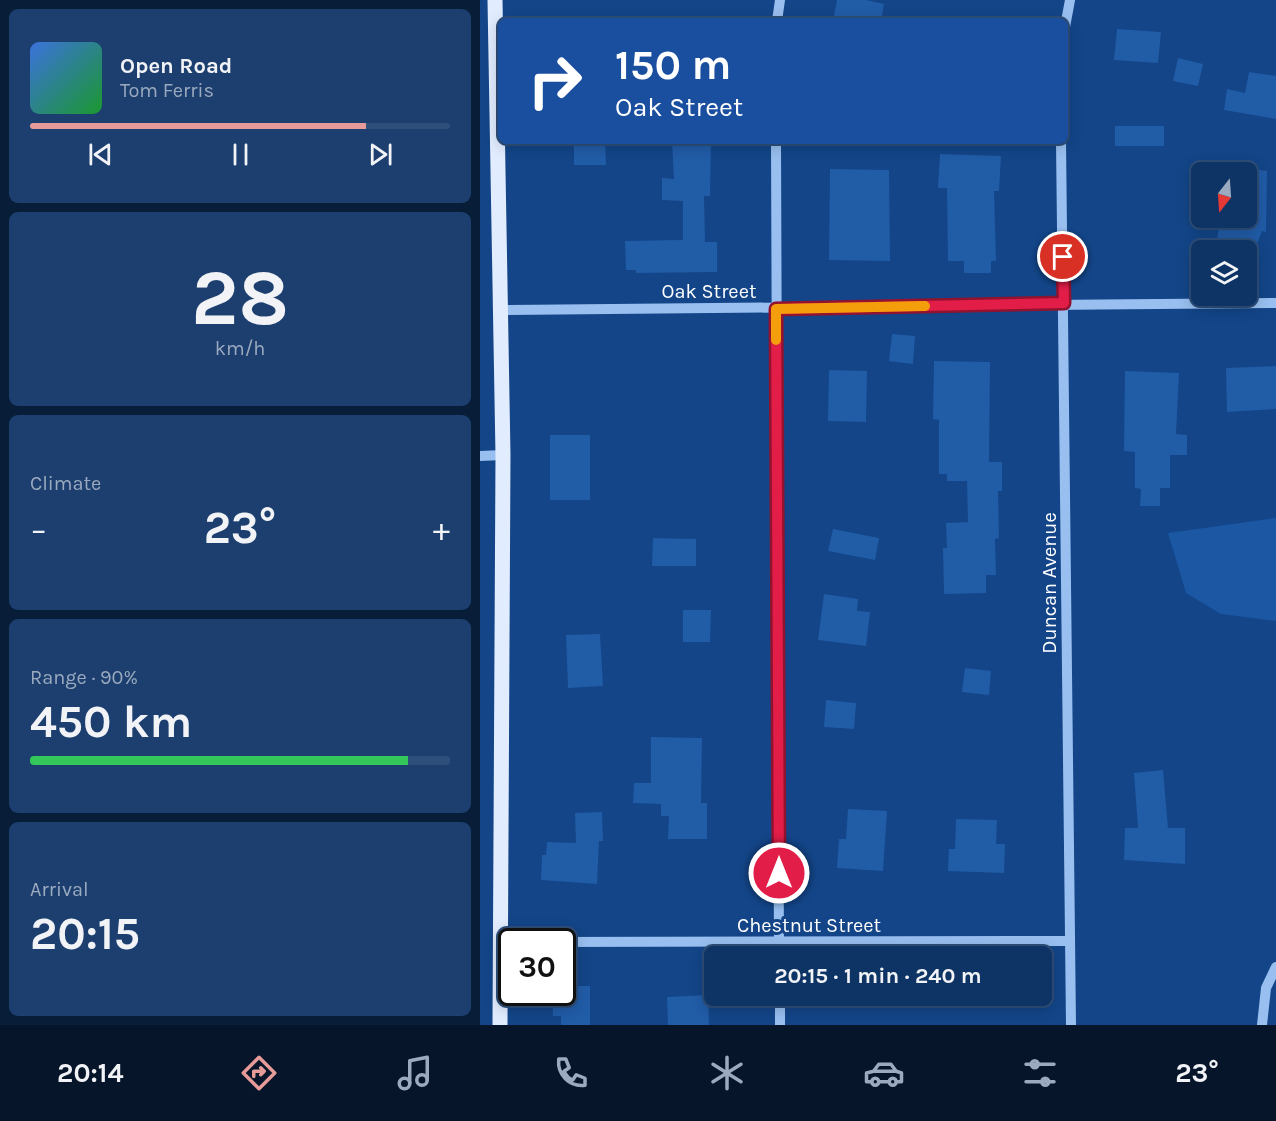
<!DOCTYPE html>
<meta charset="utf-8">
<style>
body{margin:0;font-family:Karla,sans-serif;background:#1c3f6f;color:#f1f3f6;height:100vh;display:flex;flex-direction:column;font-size:22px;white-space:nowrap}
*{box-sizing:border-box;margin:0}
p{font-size:20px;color:#9baabf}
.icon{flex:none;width:33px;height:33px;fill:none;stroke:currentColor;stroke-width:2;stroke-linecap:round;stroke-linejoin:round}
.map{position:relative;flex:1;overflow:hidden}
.side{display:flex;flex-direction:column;gap:9px;padding:9px;background:#081d38;width:480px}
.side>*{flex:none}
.banner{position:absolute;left:18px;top:18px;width:570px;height:126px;border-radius:9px;box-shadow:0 3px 15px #0003,0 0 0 2px #2e4f7a;background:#1a4fa0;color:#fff;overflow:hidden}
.needle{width:39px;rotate:197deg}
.fabs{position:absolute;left:711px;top:162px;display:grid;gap:12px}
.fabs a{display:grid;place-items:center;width:66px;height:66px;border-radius:9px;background:#0e3466;box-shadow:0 3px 15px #0003,0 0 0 2px #2e4f7a;font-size:30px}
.speed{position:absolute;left:18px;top:928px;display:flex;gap:12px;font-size:30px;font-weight:700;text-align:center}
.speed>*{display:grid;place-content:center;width:78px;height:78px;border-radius:50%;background:#0e3466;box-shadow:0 3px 15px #0003,0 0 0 2px #2e4f7a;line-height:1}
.speed .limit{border:3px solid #111;border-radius:9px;background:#fff;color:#111}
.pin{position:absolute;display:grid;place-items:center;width:51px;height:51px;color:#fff;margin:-26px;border:3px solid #fff;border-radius:50%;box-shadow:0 2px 6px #0007}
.me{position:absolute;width:66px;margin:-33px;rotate:0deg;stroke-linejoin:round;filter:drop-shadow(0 0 4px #0008)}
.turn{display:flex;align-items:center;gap:21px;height:126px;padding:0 18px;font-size:27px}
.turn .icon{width:78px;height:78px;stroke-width:2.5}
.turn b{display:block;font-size:42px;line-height:51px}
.big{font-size:45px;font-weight:700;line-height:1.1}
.side .tile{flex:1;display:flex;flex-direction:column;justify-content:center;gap:9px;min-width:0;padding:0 21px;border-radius:9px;background:#1c3f6f}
.side .dial{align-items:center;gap:0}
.dial b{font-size:78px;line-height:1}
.song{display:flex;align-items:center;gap:18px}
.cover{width:72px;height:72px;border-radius:9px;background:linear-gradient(135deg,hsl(220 70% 55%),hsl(130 70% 35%))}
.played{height:6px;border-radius:3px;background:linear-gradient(90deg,#e69b98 80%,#2e4f7a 80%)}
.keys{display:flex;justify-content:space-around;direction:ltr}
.heat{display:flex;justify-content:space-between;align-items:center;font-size:33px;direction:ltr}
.charge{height:9px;border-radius:4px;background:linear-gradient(90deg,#34c759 90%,#2e4f7a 0)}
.trip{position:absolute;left:224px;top:946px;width:348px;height:60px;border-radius:9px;background:#0e3466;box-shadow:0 3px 15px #0003,0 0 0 2px #2e4f7a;font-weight:700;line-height:60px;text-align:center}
.menu{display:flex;height:96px;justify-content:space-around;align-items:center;background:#061529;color:#9baabf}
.menu .icon{width:42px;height:42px}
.menu .active{color:#e69b98}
.menu b{font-size:27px;color:#f1f3f6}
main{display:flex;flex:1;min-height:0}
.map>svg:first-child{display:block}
.green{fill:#1b57a2}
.building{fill:#215ca7}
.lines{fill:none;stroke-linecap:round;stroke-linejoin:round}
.minor{stroke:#98bff0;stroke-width:10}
.major{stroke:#e1ecff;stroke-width:15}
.route-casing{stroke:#92132f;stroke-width:15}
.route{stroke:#e11d48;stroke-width:10}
.slow{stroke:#f59e0b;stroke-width:10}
.labels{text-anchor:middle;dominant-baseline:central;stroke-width:6;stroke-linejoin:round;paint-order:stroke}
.street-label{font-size:20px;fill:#fff;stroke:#134588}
</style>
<main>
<section class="side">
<div class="tile">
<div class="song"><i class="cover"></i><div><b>Open Road</b><p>Tom Ferris</p></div></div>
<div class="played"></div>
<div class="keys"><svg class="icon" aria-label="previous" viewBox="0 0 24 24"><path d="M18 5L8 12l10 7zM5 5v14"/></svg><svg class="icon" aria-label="pause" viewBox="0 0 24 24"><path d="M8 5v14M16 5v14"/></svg><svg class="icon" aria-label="next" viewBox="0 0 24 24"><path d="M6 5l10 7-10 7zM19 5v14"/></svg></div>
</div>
<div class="tile dial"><b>28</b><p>km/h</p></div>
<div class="tile"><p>Climate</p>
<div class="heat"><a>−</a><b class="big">23°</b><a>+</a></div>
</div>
<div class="tile"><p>Range · 90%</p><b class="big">450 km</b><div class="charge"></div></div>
<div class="tile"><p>Arrival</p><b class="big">20:15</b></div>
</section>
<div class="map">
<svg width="796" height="1025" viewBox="0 0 796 1025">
<rect width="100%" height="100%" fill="#134588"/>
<path class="green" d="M 796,518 L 796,621 L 741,614 L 706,593 L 688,533 Z"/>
<path class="building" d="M 357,0 L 386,0 L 404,4 L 401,21 L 353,21 Z
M 637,29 L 681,32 L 678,63 L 634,60 Z
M 698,58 L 723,64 L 718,86 L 693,81 Z
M 769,72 L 796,76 L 796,119 L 744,110 L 747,89 L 765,93 Z
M 635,126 L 684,126 L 684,146 L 635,146 Z
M 94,141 L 125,141 L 126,165 L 94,165 Z
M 192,141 L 231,141 L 230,196 L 224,196 L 225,242 L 237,242 L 237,272 L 156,273 L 156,270 L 146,270 L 145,241 L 203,240 L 203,201 L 182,200 L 182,178 L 194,179 Z
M 460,154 L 521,156 L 519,191 L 514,191 L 516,261 L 511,261 L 511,273 L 484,273 L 484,261 L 468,261 L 467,188 L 458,188 Z
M 766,168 L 787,171 L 786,232 L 782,231 L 776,247 L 737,243 L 739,224 L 744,224 L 744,218 L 766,218 Z
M 350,169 L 409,170 L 410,261 L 349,260 Z
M 412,334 L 435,336 L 433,364 L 409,361 Z
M 454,361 L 510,362 L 509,462 L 522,462 L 522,491 L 518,491 L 519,538 L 515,539 L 516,575 L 506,575 L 506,593 L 464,594 L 463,548 L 467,548 L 466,523 L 488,522 L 487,481 L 467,481 L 467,474 L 459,474 L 459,420 L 453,419 Z
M 796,366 L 796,409 L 747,412 L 746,368 Z
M 349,370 L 387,371 L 386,422 L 348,421 Z
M 645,371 L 699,373 L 696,434 L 707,435 L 707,455 L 690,455 L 690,488 L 680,488 L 680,506 L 660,506 L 661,489 L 655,488 L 655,452 L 644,451 Z
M 70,435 L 110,435 L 110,500 L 70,500 Z
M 353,529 L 399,538 L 395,560 L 348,551 Z
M 173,538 L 216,539 L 216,566 L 172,566 Z
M 344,594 L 378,599 L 377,611 L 390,612 L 386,646 L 338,640 Z
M 203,610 L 231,610 L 230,642 L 203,642 Z
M 120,634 L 123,686 L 88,688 L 86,635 Z
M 485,668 L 511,671 L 509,695 L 482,692 Z
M 346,700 L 376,703 L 374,729 L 344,727 Z
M 171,737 L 222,738 L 221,803 L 227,803 L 227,839 L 188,839 L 189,816 L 181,816 L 181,804 L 153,803 L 154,783 L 171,783 Z
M 683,770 L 688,828 L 705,828 L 705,864 L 644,860 L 645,828 L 658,828 L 654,773 Z
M 368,809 L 407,811 L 403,871 L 357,868 L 359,839 L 366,839 Z
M 122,812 L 123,841 L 119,841 L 117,884 L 61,880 L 62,855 L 66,855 L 67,842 L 96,843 L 95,813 Z
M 476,819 L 517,820 L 516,844 L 525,844 L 524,873 L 468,871 L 469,849 L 475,849 Z
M 82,986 L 110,986 L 110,1025 L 81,1025 L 81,1016 L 73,1016 L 72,993 L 82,993 Z
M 228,995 L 229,1025 L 188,1025 L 187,997 Z"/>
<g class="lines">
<path class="minor" d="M 297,21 L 300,0
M 585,27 L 590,0
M 296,141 L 299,957
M 581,141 L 591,1025
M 21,310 L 796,303
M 0,456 L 23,455
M 69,942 L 590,941
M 300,996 L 300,1025
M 782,1025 L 786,988 L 796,967"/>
<path class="major" d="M 15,0 L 23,455 L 20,1025"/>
</g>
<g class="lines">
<defs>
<path id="route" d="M 299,873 L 296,309 L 584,303 L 583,257"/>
</defs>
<use href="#route" class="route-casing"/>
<use href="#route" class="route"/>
<path class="slow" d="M 296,340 L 296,309 L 445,306"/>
</g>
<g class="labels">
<g class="street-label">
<text x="229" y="291">Oak Street</text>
<text transform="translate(569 583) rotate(-90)">Duncan Avenue</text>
<text x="329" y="925">Chestnut Street</text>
</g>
</g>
</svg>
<div class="fabs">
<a><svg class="needle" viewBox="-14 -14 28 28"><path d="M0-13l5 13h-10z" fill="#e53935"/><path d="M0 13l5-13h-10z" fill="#9baabf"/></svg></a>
<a><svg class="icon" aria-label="layers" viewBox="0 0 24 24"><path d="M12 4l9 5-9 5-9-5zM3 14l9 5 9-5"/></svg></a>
</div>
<div class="speed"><div class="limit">30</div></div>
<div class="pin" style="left:583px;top:257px;background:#d93025"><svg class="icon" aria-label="arrive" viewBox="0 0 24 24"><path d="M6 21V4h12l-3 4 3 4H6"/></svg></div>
<svg class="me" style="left:299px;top:873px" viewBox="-20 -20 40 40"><circle r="17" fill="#e11d48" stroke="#fff" stroke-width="3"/><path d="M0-11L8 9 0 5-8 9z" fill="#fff"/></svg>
<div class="trip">20:15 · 1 min · 240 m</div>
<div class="banner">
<div class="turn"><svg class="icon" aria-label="right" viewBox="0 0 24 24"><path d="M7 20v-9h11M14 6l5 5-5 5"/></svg><div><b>150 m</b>Oak Street</div></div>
</div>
</div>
</main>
<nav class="menu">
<b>20:14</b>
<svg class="icon active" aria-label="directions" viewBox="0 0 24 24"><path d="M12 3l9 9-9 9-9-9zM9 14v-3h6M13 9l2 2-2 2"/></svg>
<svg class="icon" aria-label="music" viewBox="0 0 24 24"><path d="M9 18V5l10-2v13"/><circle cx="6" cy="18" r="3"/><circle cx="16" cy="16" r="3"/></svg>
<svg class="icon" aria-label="phone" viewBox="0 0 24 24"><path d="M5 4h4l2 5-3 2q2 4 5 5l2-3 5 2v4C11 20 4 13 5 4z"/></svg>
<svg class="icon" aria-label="climate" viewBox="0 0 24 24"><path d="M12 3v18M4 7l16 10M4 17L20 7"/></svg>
<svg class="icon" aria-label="car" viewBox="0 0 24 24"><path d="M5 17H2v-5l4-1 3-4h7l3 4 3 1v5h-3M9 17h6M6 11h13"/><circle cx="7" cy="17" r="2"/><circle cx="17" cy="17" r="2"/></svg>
<svg class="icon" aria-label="filters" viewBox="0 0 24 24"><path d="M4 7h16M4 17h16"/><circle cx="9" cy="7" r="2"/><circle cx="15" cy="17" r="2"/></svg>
<b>23°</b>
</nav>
